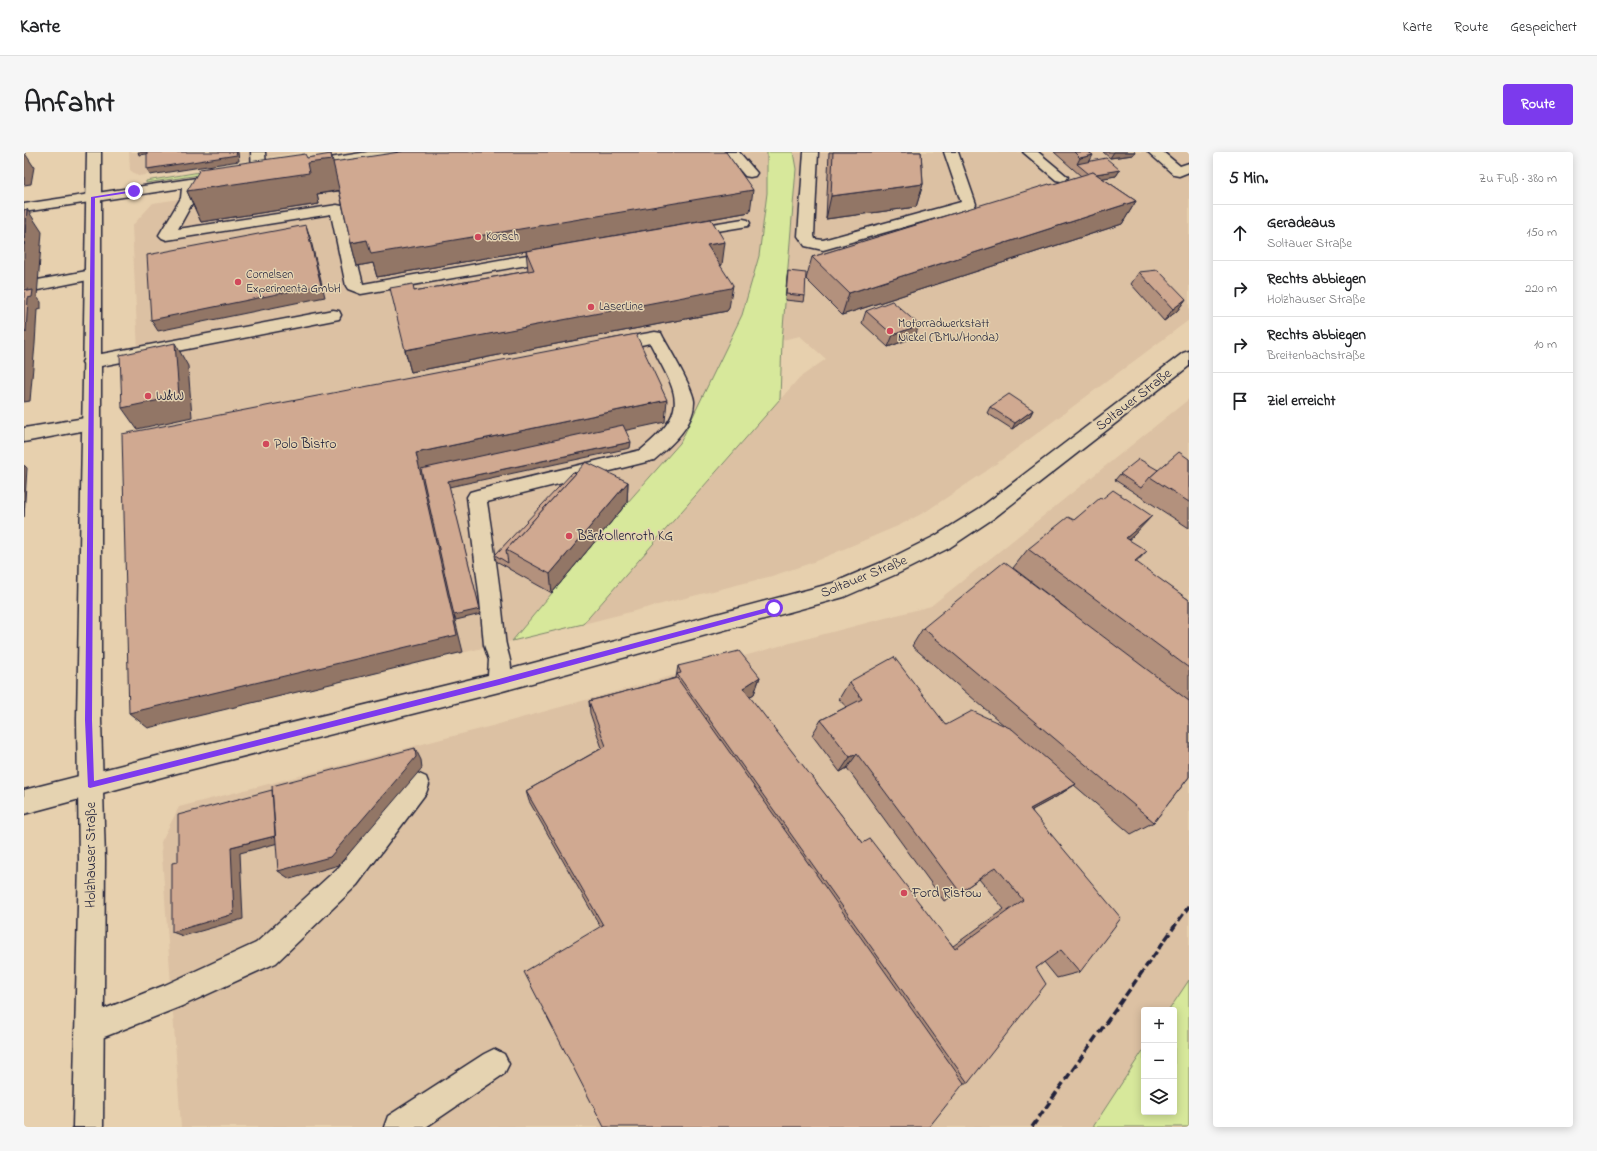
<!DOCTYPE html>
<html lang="de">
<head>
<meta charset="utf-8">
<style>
	body { margin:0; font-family:"Indie Flower",sans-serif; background:#f6f6f6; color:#202124 }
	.controls { position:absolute; right:12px; bottom:12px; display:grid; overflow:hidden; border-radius:4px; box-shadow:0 2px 10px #0003 }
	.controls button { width:36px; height:36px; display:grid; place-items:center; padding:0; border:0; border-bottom:1px solid #e0e0e0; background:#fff; color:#202124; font:20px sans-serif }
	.stop { position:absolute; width:12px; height:12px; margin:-9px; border:3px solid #7c3aed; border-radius:50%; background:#fff }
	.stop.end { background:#7c3aed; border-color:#fff; box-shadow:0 1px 4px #0008 }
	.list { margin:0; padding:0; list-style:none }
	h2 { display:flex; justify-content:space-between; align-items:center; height:52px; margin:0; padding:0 16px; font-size:17px }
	h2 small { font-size:13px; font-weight:400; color:#757577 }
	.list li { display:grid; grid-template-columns:26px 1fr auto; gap:12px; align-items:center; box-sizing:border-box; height:56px; padding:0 16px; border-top:1px solid #e0e0e0 }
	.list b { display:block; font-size:15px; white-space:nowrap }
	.list p { margin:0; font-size:13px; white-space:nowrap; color:#757577 }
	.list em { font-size:13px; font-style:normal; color:#757577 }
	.icon { flex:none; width:22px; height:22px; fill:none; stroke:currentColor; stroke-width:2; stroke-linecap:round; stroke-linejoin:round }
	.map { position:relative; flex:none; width:1165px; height:975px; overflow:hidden; border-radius:4px }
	header { display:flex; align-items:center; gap:24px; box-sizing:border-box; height:56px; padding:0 20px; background:#fff; border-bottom:1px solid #e0e0e0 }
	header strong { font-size:19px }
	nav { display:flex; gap:22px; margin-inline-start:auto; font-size:14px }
	.intro { display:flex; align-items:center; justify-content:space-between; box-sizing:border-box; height:96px; padding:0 24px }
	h1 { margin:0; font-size:28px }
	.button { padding:10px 18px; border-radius:4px; background:#7c3aed; color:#fff; font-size:14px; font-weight:700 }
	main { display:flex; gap:24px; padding:0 24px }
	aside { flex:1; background:#fff; border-radius:4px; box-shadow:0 2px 10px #0003 }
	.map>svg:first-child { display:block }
	.built { fill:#dcc1a3; fill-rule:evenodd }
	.green { fill:#d7e89b; stroke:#7c856b }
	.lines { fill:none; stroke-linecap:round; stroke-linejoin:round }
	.minor-casing { stroke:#22223b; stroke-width:3 }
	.major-casing { stroke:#22223b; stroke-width:3 }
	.minor { fill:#e5d3b1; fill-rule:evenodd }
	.major { fill:#e5d3b1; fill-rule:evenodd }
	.rail { stroke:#22223b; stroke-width:3.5; stroke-dasharray:8 3.5; stroke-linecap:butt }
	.wall { fill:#b3917d; stroke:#22223b }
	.shaded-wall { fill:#927666; stroke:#22223b }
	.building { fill:#d0a991; stroke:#22223b }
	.route { fill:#7c3aed }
	.poi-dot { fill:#d1495b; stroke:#e5d3b1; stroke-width:1.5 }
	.labels { text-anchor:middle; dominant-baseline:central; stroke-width:3; stroke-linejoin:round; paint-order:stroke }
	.far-poi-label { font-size:12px; fill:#22223b; stroke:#e5d3b1; text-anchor:start }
	.poi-label { font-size:14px; fill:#22223b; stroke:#e5d3b1; text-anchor:start }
	.street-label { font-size:14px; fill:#22223b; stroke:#e5d3b1 }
</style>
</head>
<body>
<header>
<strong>Karte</strong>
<nav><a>Karte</a><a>Route</a><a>Gespeichert</a></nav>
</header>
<div class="intro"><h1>Anfahrt</h1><a class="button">Route</a></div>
<main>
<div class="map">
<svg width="1165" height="975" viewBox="0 0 1165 975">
	<rect width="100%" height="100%" fill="#e7d0ae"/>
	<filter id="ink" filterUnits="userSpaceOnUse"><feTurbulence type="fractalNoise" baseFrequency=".025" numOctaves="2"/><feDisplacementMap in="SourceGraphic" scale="8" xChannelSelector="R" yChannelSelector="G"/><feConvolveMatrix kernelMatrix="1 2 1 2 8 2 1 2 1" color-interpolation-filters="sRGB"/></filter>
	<g filter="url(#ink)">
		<!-- built -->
		<g class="built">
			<polygon points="105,0 277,0 114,24 106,18"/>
			<polygon points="463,0 743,0 743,41 735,104 718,163 656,291 603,351 488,489 124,576 110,225 114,200 108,74 129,51"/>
			<polygon points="769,0 1165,0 1165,168 961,320 901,360 876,373 787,411 748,424 559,472 775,226 802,207 776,184 758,188 772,17"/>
			<path d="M1165 247V975H157L137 690 155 655 468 574 770 490 907 454ZM1120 858H1150V960H1120Z"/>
		</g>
		<!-- green -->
		<g class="green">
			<polygon points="743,0 769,0 772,17 758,188 756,247 559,472 488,489 603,351 656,291 718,163 735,104 743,41"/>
			<polygon points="218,13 214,17 122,31 122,29"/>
			<polygon points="1165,828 1165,975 1069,975 1120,897 1120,960 1150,960 1150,858 1145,858"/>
		</g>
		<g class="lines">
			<defs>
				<g id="minor">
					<polygon points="227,0 241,0 242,20 240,23 235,24 230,23 228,20"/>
					<polygon points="344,0 377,0 375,3 370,4 280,18 275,17 273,14 275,11 280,10"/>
					<polygon points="701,0 715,0 733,21 731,24 726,25 721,24"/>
					<polygon points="780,0 794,0 790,84 791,87 799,88 937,50 920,0 934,0 952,52 950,55 799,98 781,94 774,84"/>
					<polygon points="999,0 1014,0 1044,25 1042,28 1037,29 1032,28"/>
					<polygon points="1124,0 1139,0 1156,14 1165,11 1165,20 1155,24 1150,23"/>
					<polygon points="179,25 184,26 186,29 184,32 172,34 171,46 154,77 313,53 318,54 320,57 339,132 532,98 537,100 540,103 537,106 532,108 337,142 324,137 322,134 307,62 143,88 138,86 135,83 157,46 158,36 0,60 0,52"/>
					<polygon points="719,67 724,68 726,71 724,74 663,84 658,83 656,80 658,77 663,76"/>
					<polygon points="68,118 74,120 76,123 74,126 14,138 8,136 6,133 8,130 14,128"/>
					<polygon points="309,158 315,159 317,163 315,167 67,216 61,214 58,210 61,206 67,204"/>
					<path d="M631 180 637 181 639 185C646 198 669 236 670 249 671 273 646 294 630 308L463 350C470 395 477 441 481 487 482 497 487 506 487 517L809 431 861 409 911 384 956 356 1159 201 1165 199V214L970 366 925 396 875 421 820 445 475 540 153 621 0 662V638L153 599 464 523 465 508 460 493 456 448 443 345 446 340 453 338 617 298C668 256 653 243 626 191L586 200 580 198 578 194 580 190 586 188Z"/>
					<polygon points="67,265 73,266 76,271 73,276 0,290 0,276"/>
					<polygon points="393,621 402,625 405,633 402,641 333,733 252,811 158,854 65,891 55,887 51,877 55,867 141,833 232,791 315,715 384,625"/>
					<polygon points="470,897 480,902 485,912 480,922 402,975 360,975 364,964 460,902"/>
				</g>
				<polygon id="major" points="63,0 77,0 77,568 81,708 79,975 49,975 55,708 53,568"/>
			</defs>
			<!-- minor casing -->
			<use href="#minor" class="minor-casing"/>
			<!-- major casing -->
			<use href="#major" class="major-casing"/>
			<!-- minor -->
			<use href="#minor" class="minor"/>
			<!-- major -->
			<use href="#major" class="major"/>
			<!-- rail -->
			<polyline class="rail" points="1008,975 1165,754"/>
		</g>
		<!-- wall -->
		<g class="wall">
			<polygon points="805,0 897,0 899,32 892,55 802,67"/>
			<polygon points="1030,0 1064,0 1066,9 1096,18 1092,24 1078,26 1112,49 1098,72 818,163 782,127 788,105 1057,24"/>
			<polygon points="1079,0 1111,0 1109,3 1086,6"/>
			<polygon points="283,6 309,10 726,60 585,85 698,113 696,113 705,156 703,159 387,220 381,198 390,139 504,119 502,99 353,125 349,111 333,114 327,91 315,39 293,42 295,52 177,70 163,39"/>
			<polygon points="764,119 781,144 780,150 761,148 763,125"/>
			<polygon points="1115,120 1162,147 1153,159 1140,169 1107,132"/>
			<polygon points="842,159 891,185 864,195 838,171"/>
			<polygon points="966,255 1009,258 1006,264 988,277 963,261"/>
			<polygon points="1165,307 1165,376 1091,328 1096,322 1134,318"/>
			<polygon points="552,321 604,330 603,351 528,441 485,417 485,416 472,409 471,403"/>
			<polygon points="1078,347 1128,364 1105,387 1112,411 1165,448 1165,625 1130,670 1107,682 1050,633 1032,645 1008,658 1056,820 1033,826 1020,810 1012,816 944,931 940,931 576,774 505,649 502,639 578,596 566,561 565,549 652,526 654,514 736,525 730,542 725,545 839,691 929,794 980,757 955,727 936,740 920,749 823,616 816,620 788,583 797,568 822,555 815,547 825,530 922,573 981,574 888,494 899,476 1043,457 989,416 1004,397 1050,368"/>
		</g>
		<!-- shaded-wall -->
		<g class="shaded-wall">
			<polygon points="0,0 10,15 7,32 0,33"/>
			<polygon points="114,0 137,0 115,3"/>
			<polygon points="212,0 214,0 215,9 126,23 123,17"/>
			<polygon points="1090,0 1111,0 1109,3 1086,6"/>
			<polygon points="307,2 317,38 293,42 295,52 177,70 163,39 283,11"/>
			<polygon points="1069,3 1062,16 1053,12 1056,6"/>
			<polygon points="1096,18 1092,24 1063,29 1067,23"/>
			<polygon points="899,32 892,55 802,67 807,44"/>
			<polygon points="729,38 726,60 353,125 349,111 333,114 327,91 343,88"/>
			<polygon points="1112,49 1098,72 818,163 825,141"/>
			<polygon points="3,57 18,80 13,145 17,150 17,157 13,158 11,192 6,249 0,250 0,93"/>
			<polygon points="282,73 286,85 301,145 134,179 127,168"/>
			<polygon points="701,90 698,113 680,116 683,93"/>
			<polygon points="709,133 705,156 703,159 387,220 381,198"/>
			<polygon points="1162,147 1153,159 1140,169 1149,157"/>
			<polygon points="895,173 891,185 864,195 869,183"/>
			<polygon points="151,191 164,214 168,265 113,277 98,256"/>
			<polygon points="643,248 641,270 398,322 424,329 607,290 606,296 425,335 457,462 432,468 430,464 439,500 124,576 105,561 392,301"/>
			<polygon points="1009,258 1006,264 988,277 991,271"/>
			<polygon points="0,313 3,316 0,365"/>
			<polygon points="604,330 603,351 528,441 526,422"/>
			<polygon points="1128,364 1109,384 1084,405 1102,386"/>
			<polygon points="1123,399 1104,419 1111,409"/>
			<polygon points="736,525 730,542 713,552 719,536"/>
			<polygon points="391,596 397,608 398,616 315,713 266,727 254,719"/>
			<polygon points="833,602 823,616 816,620 826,605"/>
			<polygon points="1052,632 1032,645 988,669 1006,657"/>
			<polygon points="255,683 262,689 216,701 219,767 159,784 148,780 207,695"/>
		</g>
		<!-- building -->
		<g class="building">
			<polygon points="123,0 212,0 213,3 123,17"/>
			<polygon points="376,0 702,0 729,38 347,102 343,88 327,91 309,10"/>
			<polygon points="809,0 897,0 899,32 807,44"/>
			<polygon points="1050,0 1064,0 1069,3 1056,6"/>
			<polygon points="281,2 283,6 307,2 308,8 283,11 285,21 163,39 176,17"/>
			<polygon points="1082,6 1096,18 1072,22 1069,20 1065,22 1053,12"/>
			<polygon points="1069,20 1112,49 825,141 788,105 1025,32 1026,33"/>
			<polygon points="3,57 0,93 0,58"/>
			<polygon points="687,67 701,90 683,93 709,133 707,136 381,198 366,136 389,132 390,139 510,118 502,99"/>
			<polygon points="282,73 297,133 127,168 123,103"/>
			<polygon points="1134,118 1162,147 1149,157 1115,120"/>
			<polygon points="764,119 782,121 781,144 762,142"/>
			<polygon points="4,137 4,139 9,138 8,145 4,146 2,180 0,177 0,138"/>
			<polygon points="868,149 895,173 869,183 842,159"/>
			<polygon points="612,182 643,248 392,301 433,483 105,561 98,282"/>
			<polygon points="151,191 155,244 98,256 96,203"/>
			<polygon points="985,242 1009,258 991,271 966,255"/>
			<polygon points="599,273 607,290 424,329 456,457 430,463 397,317"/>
			<polygon points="1155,300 1165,307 1165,350 1126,325"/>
			<polygon points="1115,307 1134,318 1126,325 1117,336 1096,322"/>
			<polygon points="562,310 604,330 526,422 482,398"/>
			<polygon points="549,320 552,321 482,398 484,411 471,403"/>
			<polygon points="1089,338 1128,364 1102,386 1123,399 1111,409 1165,448 1165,516 1004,397 1044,365 1050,368 1076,346 1078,347"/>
			<polygon points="980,410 1165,549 1165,625 1130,670 899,476"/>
			<polygon points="715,499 736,525 719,536 839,691 846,687 931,797 999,748 972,715 936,740 833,602 826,605 797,568 838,547 825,530 870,505 922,573 948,559 988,577 1052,632 1006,657 1097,766 1056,820 1037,798 1012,816 1022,832 944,931 653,522 657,521 654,514"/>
			<polygon points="653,526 940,931 905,975 580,975 500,820 579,773 502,639 582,594 565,549"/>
			<polygon points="391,596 392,605 306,705 254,719 248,634"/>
			<polygon points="248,638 251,684 207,695 210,762 148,780 148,711 154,710 154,663"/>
		</g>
	</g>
	<!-- route -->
	<polygon class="route" points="110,38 111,40 71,46 68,568 70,629 475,527 750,454 752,455 752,458 475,533 66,636 64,635 61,568 67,45"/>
	<!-- markers -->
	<g class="poi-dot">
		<circle cx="454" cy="85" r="4"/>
		<circle cx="214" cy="130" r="4"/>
		<circle cx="567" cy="155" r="4"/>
		<circle cx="866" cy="179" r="4"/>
		<circle cx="124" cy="244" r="4"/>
		<circle cx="242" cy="292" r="4"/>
		<circle cx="545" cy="384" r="4"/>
		<circle cx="880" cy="741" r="4"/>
	</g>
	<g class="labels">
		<!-- far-poi labels -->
		<g class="far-poi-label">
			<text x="462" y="85">Korsch</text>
			<text x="222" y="123">Cornelsen<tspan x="222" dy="14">Experimenta GmbH</tspan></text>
			<text x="575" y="155">LaserLine</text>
			<text x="874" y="172">Motorradwerkstatt<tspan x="874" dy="14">Nickel (BMW/Honda)</tspan></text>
		</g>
		<!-- poi labels -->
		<g class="poi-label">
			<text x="132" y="244">W&amp;W</text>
			<text x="250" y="292">Polo Bistro</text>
			<text x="553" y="384">Bär&amp;Ollenroth KG</text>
			<text x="888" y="741">Ford Ristow</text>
		</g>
		<!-- street labels -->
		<g class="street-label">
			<text transform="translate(1110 248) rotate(-38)">Soltauer Straße</text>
			<text transform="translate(840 425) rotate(-22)">Soltauer Straße</text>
			<text transform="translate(67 703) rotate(-90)">Holzhauser Straße</text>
		</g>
	</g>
</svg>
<div class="controls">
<button>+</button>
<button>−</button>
<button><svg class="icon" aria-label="layers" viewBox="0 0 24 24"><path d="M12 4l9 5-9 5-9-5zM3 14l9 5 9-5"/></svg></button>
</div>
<div class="stop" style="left:750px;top:456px"></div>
<div class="stop end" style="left:110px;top:39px"></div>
</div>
<aside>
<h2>5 Min.<small>Zu Fuß · 380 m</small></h2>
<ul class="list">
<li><svg class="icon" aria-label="ahead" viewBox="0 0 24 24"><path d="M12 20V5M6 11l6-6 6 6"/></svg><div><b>Geradeaus</b><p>Soltauer Straße</p></div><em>150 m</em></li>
<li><svg class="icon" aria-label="right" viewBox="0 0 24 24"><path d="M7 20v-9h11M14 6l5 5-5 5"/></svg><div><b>Rechts abbiegen</b><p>Holzhauser Straße</p></div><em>220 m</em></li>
<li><svg class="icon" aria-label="right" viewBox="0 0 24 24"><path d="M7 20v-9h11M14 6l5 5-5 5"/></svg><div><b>Rechts abbiegen</b><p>Breitenbachstraße</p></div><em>10 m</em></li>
<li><svg class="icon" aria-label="arrive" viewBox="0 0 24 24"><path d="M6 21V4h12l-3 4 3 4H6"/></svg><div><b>Ziel erreicht</b></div></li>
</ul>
</aside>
</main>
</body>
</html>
